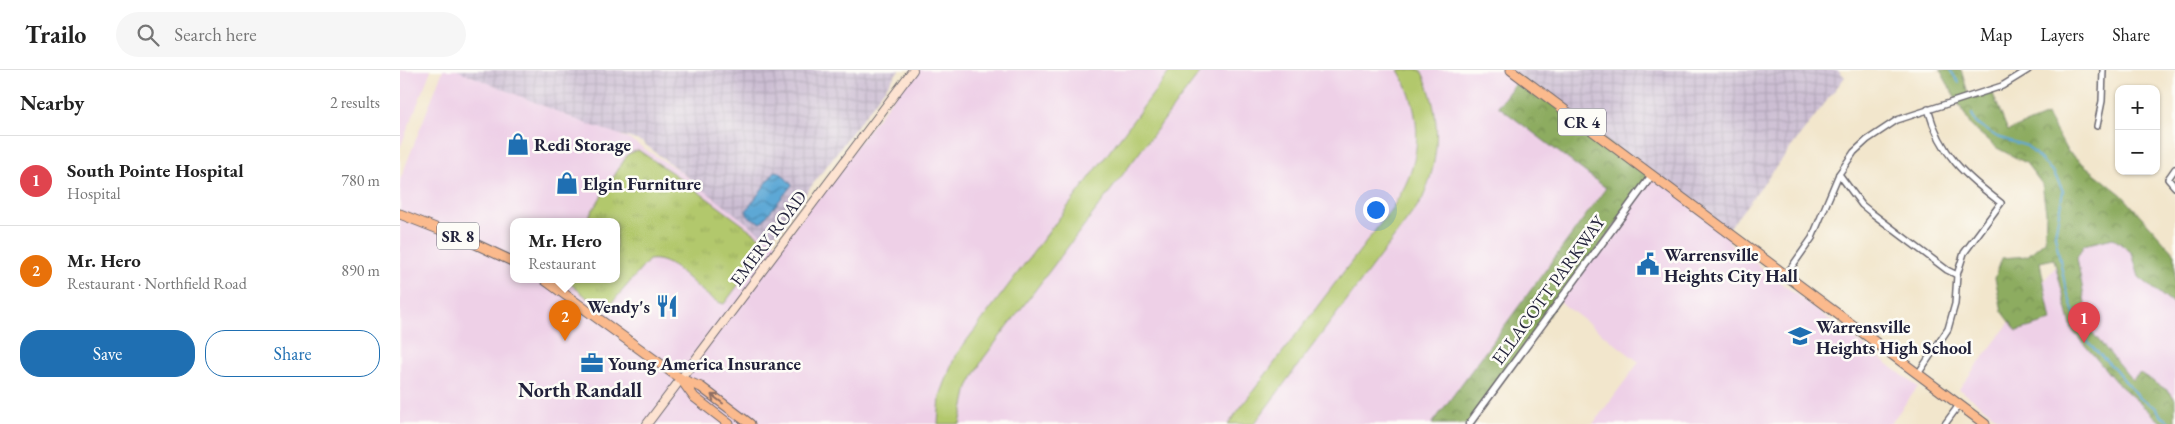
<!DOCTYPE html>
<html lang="en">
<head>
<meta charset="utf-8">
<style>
	body { margin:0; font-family:"EB Garamond",serif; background:#f6f6f6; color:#222 }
	.controls { position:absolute; right:15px; top:15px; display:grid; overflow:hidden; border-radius:10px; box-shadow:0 1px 4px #0004 }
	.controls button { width:45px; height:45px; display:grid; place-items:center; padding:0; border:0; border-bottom:1px solid #e0e0e0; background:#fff; color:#222; font:25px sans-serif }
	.you { position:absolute; left:975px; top:139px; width:18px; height:18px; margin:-12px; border:4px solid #fff; border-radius:50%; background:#1a73e8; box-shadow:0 0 0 8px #1a73e833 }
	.badge { display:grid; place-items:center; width:32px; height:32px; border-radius:50%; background:#1f6fb2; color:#fff; font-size:16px; font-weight:700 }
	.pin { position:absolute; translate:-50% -41px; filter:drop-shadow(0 1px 2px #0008) }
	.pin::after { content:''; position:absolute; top:26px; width:18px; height:15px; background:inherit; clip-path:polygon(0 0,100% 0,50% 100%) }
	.popup { position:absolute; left:110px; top:148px; width:110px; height:65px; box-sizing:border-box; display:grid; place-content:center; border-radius:10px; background:#fff; filter:drop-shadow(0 1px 4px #0005); font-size:16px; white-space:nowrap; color:#767676 }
	.popup b { font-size:19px; color:#222 }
	.popup::after { content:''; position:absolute; left:50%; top:100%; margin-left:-10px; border:10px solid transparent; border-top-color:#fff }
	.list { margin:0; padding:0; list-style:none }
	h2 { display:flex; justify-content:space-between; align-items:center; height:65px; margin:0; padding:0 20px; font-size:21px }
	h2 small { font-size:16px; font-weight:400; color:#767676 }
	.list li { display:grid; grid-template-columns:32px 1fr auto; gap:15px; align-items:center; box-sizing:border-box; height:90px; padding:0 20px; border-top:1px solid #e0e0e0 }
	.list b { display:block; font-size:19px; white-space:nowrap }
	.list p { margin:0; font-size:16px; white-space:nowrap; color:#767676 }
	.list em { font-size:16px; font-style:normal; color:#767676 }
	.actions { display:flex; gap:10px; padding:15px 20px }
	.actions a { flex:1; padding:11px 0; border:1px solid #1f6fb2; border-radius:20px; text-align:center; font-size:18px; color:#1f6fb2 }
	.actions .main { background:#1f6fb2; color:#fff }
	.icon { flex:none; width:28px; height:28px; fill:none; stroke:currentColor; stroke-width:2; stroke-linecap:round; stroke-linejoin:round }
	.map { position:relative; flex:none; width:1775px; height:354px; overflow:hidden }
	header { display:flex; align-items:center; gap:30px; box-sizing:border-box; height:70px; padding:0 25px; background:#fff; border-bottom:1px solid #e0e0e0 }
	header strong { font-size:24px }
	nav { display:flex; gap:28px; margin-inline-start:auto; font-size:18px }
	.search { width:350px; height:45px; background:#f6f6f6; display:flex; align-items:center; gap:12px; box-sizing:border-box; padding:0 18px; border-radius:28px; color:#767676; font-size:19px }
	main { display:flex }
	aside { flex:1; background:#fff }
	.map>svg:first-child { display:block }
	.built { fill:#eed0e7; fill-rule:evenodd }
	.industrial { fill:url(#industrial-grid) }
	.grass { fill:url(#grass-tufts); stroke:#6a7554 }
	.forest { fill:url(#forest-crowns); stroke:#58674e }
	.pitch { fill:#b2c86c; stroke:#6a7554 }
	.water { fill:url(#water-waves); stroke:#406588 }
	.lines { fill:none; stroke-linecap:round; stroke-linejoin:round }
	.stream { stroke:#5da8d5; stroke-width:2 }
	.minor-casing { stroke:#6b676e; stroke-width:8 }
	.tertiary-casing { stroke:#6b676e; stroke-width:9 }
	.secondary-casing { stroke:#6b676e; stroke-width:10 }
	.primary-casing { stroke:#6b676e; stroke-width:11 }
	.minor { stroke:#fff; stroke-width:5 }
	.tertiary { stroke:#fff; stroke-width:6 }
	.secondary { stroke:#fde3d1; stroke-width:8 }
	.primary { stroke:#fbba8d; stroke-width:9 }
	.oneway { stroke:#8e6e64 }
	.labels { text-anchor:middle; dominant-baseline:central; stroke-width:5; stroke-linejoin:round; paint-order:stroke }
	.shield { fill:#fdfcf7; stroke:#646373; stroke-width:1 }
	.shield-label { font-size:16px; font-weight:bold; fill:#22223b }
	.poi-label { font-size:18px; font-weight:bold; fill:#22223b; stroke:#fdfcf7; text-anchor:start }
	.street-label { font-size:18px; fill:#22223b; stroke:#fdfcf7 }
	.quarter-label { font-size:20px; font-weight:bold; fill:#22223b; stroke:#fdfcf7 }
</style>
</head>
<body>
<header>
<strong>Trailo</strong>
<div class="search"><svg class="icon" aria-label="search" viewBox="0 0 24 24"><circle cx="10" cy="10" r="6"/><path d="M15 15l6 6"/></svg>Search here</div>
<nav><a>Map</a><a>Layers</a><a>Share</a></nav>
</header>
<main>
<aside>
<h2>Nearby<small>2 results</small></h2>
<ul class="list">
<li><span class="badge" style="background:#e0444e">1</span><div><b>South Pointe Hospital</b><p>Hospital</p></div><em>780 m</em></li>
<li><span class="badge" style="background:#e8710a">2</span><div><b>Mr. Hero</b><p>Restaurant · Northfield Road</p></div><em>890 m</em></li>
</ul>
<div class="actions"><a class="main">Save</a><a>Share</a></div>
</aside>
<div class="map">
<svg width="1775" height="354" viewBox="0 0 1775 354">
	<defs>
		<pattern id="industrial-grid" width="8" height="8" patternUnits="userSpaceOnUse" patternTransform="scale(1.25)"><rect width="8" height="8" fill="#ccbed3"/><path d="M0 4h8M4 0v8" fill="none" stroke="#afa3b6"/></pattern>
		<pattern id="grass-tufts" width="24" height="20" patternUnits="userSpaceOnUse" patternTransform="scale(1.25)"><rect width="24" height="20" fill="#b2c86c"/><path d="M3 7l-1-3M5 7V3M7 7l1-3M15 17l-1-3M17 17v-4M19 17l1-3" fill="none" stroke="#99ac5e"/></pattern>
		<pattern id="forest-crowns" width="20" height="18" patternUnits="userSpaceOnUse" patternTransform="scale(1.25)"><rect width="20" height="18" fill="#8dac60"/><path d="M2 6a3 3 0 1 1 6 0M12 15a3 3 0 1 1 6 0" fill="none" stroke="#738c50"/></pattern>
		<pattern id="water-waves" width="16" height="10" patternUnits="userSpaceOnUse" patternTransform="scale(1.25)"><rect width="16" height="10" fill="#5da8d5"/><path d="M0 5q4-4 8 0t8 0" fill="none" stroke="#4c88ae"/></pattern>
	</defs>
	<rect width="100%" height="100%" fill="#fdfcf7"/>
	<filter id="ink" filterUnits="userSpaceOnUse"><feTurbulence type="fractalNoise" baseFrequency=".02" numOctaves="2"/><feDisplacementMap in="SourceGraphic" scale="10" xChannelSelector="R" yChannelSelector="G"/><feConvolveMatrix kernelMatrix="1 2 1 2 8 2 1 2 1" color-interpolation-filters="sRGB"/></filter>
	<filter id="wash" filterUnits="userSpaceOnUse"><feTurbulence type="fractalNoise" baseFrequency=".0096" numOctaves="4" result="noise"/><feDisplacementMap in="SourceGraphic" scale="20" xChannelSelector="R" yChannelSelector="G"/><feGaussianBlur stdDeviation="1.12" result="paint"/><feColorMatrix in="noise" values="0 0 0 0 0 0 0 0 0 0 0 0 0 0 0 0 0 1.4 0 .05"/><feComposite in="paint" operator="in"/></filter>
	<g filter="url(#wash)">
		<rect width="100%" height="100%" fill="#f2e6cc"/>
		<!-- built -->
		<g class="built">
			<polygon points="0,0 31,0 0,78"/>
			<path d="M43 0H72L185 46 234 72 276 99 380 176 514 0H1111L1228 87 1032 354H0V110ZM114 152H216V210H114Z"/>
			<polygon points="1252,105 1334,166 1329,173 1518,317 1490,354 1193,354 1239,292 1159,231"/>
			<polygon points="1709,137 1775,204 1775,354 1606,354 1559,319 1628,228"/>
		</g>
		<!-- industrial -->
		<g class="industrial">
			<polygon points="57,0 499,0 370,171 242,72 187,54"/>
			<polygon points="1111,0 1438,0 1445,7 1327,161"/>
		</g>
		<!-- grass -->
		<path class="grass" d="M238 80 277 106 369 174 324 234C301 229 276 185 249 190L204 242 166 210H216V152H185L228 84Z"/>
		<!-- forest -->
		<g class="forest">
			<polygon points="1540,0 1561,0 1569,26 1591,19 1608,61 1647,45 1667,81 1722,125 1775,184 1775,236 1739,207 1732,183 1713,168 1684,175 1677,188 1690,260 1732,310 1740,303 1770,322 1775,329 1775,354 1763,354 1716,312 1672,260 1654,189 1640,192 1651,251 1617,261 1602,241 1595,208 1602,188 1627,186 1645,171 1646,142 1642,114 1626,93 1597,78 1571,56"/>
			<polygon points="1120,7 1252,105 1069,354 1032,354 1206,118 1098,36"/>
		</g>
		<!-- pitch -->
		<g class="pitch">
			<polygon points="771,0 802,0 583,289 568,317 560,354 538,354 540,326 555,286"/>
			<path d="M998 0H1021C1042 43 1041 87 1022 130L854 354H828L993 137C998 128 1004 119 1008 109 1023 73 1018 33 998 0Z"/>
		</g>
		<!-- water -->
		<polygon class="water" points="375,101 380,102 392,115 361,153 348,146 346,141"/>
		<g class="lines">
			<!-- stream -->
			<g class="stream">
				<polyline points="1550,0 1559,13"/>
				<polyline points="1572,44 1576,53 1597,67 1627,76 1654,103 1663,121 1655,165 1665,215 1679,259 1694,279 1715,299 1739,328 1756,338 1762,347 1773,354"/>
			</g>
		</g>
	</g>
	<g filter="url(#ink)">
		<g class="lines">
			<defs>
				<g id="minor">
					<polyline points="1697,56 1702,31 1703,0"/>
					<polyline points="1775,99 1768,109 1775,117"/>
					<polyline points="1439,104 1462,135 1473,144 1547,200 1557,205"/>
					<polyline points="1386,205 1412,168 1439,104 1454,82 1467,70 1497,50 1602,16 1628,0"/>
					<path d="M1518 304 1548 259 1555 234 1557 205 1564 183 1601 133C1564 104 1541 86 1528 39"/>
					<polyline points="1545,354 1559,335"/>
				</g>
				<polyline id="tertiary" points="1069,354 1252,105"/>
				<polyline id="secondary" points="247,354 513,0"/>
				<g id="primary">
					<polyline points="1111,0 1585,354"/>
					<polyline points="0,144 69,171 114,192"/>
					<polyline points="145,210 281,309 301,317 350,354"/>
					<polyline points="281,309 294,327 329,354"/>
				</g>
			</defs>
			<!-- minor casing -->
			<use href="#minor" class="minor-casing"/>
			<!-- tertiary casing -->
			<use href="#tertiary" class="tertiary-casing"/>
			<!-- secondary casing -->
			<use href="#secondary" class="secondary-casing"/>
			<!-- primary casing -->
			<use href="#primary" class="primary-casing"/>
			<!-- minor -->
			<use href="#minor" class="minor"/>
			<!-- tertiary -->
			<use href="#tertiary" class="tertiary"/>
			<!-- secondary -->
			<use href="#secondary" class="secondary"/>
			<!-- primary -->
			<use href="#primary" class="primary"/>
		</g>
		<!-- one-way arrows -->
		<defs><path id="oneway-shaft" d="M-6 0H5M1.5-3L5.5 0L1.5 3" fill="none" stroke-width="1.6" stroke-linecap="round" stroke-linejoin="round" transform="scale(1.25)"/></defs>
		<use class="oneway" href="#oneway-shaft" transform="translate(317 329) rotate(-143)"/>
	</g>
	<!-- icons -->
	<defs>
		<symbol id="shop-bare" viewBox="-9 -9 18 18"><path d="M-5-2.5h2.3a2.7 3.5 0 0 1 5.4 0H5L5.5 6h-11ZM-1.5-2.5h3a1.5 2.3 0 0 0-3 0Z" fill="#1f6fb2" stroke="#fdfcf7" stroke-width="2.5" paint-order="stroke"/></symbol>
		<symbol id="civic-bare" viewBox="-9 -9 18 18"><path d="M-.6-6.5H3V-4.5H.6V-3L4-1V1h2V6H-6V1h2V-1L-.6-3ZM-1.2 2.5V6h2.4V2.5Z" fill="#1f6fb2" stroke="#fdfcf7" stroke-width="2.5" paint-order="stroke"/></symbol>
		<symbol id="restaurant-bare" viewBox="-9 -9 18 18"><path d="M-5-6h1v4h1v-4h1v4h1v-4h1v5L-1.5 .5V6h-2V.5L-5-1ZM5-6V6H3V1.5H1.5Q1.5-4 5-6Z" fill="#1f6fb2" stroke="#fdfcf7" stroke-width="2.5" paint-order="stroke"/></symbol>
		<symbol id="school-bare" viewBox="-9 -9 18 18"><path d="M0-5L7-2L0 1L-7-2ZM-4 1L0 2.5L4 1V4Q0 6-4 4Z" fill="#1f6fb2" stroke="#fdfcf7" stroke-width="2.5" paint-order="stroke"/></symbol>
		<symbol id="office-bare" viewBox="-9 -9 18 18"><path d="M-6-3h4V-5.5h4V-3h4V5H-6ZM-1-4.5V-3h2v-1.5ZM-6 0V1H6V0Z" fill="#1f6fb2" stroke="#fdfcf7" stroke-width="2.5" paint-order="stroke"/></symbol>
	</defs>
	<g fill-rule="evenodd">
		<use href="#shop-bare" x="102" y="58" width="32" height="32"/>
		<use href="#shop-bare" x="151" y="97" width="32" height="32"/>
		<use href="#civic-bare" x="1232" y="178" width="32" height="32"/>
		<use href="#restaurant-bare" x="251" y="220" width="32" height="32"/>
		<use href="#school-bare" x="1384" y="250" width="32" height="32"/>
		<use href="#office-bare" x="176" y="277" width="32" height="32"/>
	</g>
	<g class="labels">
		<!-- shield labels -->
		<g class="shield">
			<rect x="1158" y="38.5" width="48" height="27" rx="4"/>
			<rect x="37" y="152.5" width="42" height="27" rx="4"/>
		</g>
		<g class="shield-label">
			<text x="1182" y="52">CR 4</text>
			<text x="58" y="166">SR 8</text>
		</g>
		<!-- poi labels -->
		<g class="poi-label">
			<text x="134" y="74">Redi Storage</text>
			<text x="183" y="113">Elgin Furniture</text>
			<text x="1264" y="184">Warrensville<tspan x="1264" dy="21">Heights City Hall</tspan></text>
			<text x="250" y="236" text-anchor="end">Wendy's</text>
			<text x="1416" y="256">Warrensville<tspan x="1416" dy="21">Heights High School</tspan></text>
			<text x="208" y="293">Young America Insurance</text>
		</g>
		<!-- street labels -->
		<g class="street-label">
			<text transform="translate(368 168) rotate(-53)">EMERY ROAD</text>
			<text transform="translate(1148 220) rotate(-54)">ELLACOTT PARKWAY</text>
		</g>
		<!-- quarter labels -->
		<g class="quarter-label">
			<text x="180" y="320">North Randall</text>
		</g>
	</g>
</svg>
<div class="controls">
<button>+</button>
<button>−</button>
</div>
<div class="you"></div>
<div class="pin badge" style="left:1684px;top:273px;background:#e0444e">1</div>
<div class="pin badge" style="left:165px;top:271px;background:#e8710a">2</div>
<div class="popup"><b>Mr. Hero</b>Restaurant</div>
</div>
</main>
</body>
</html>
